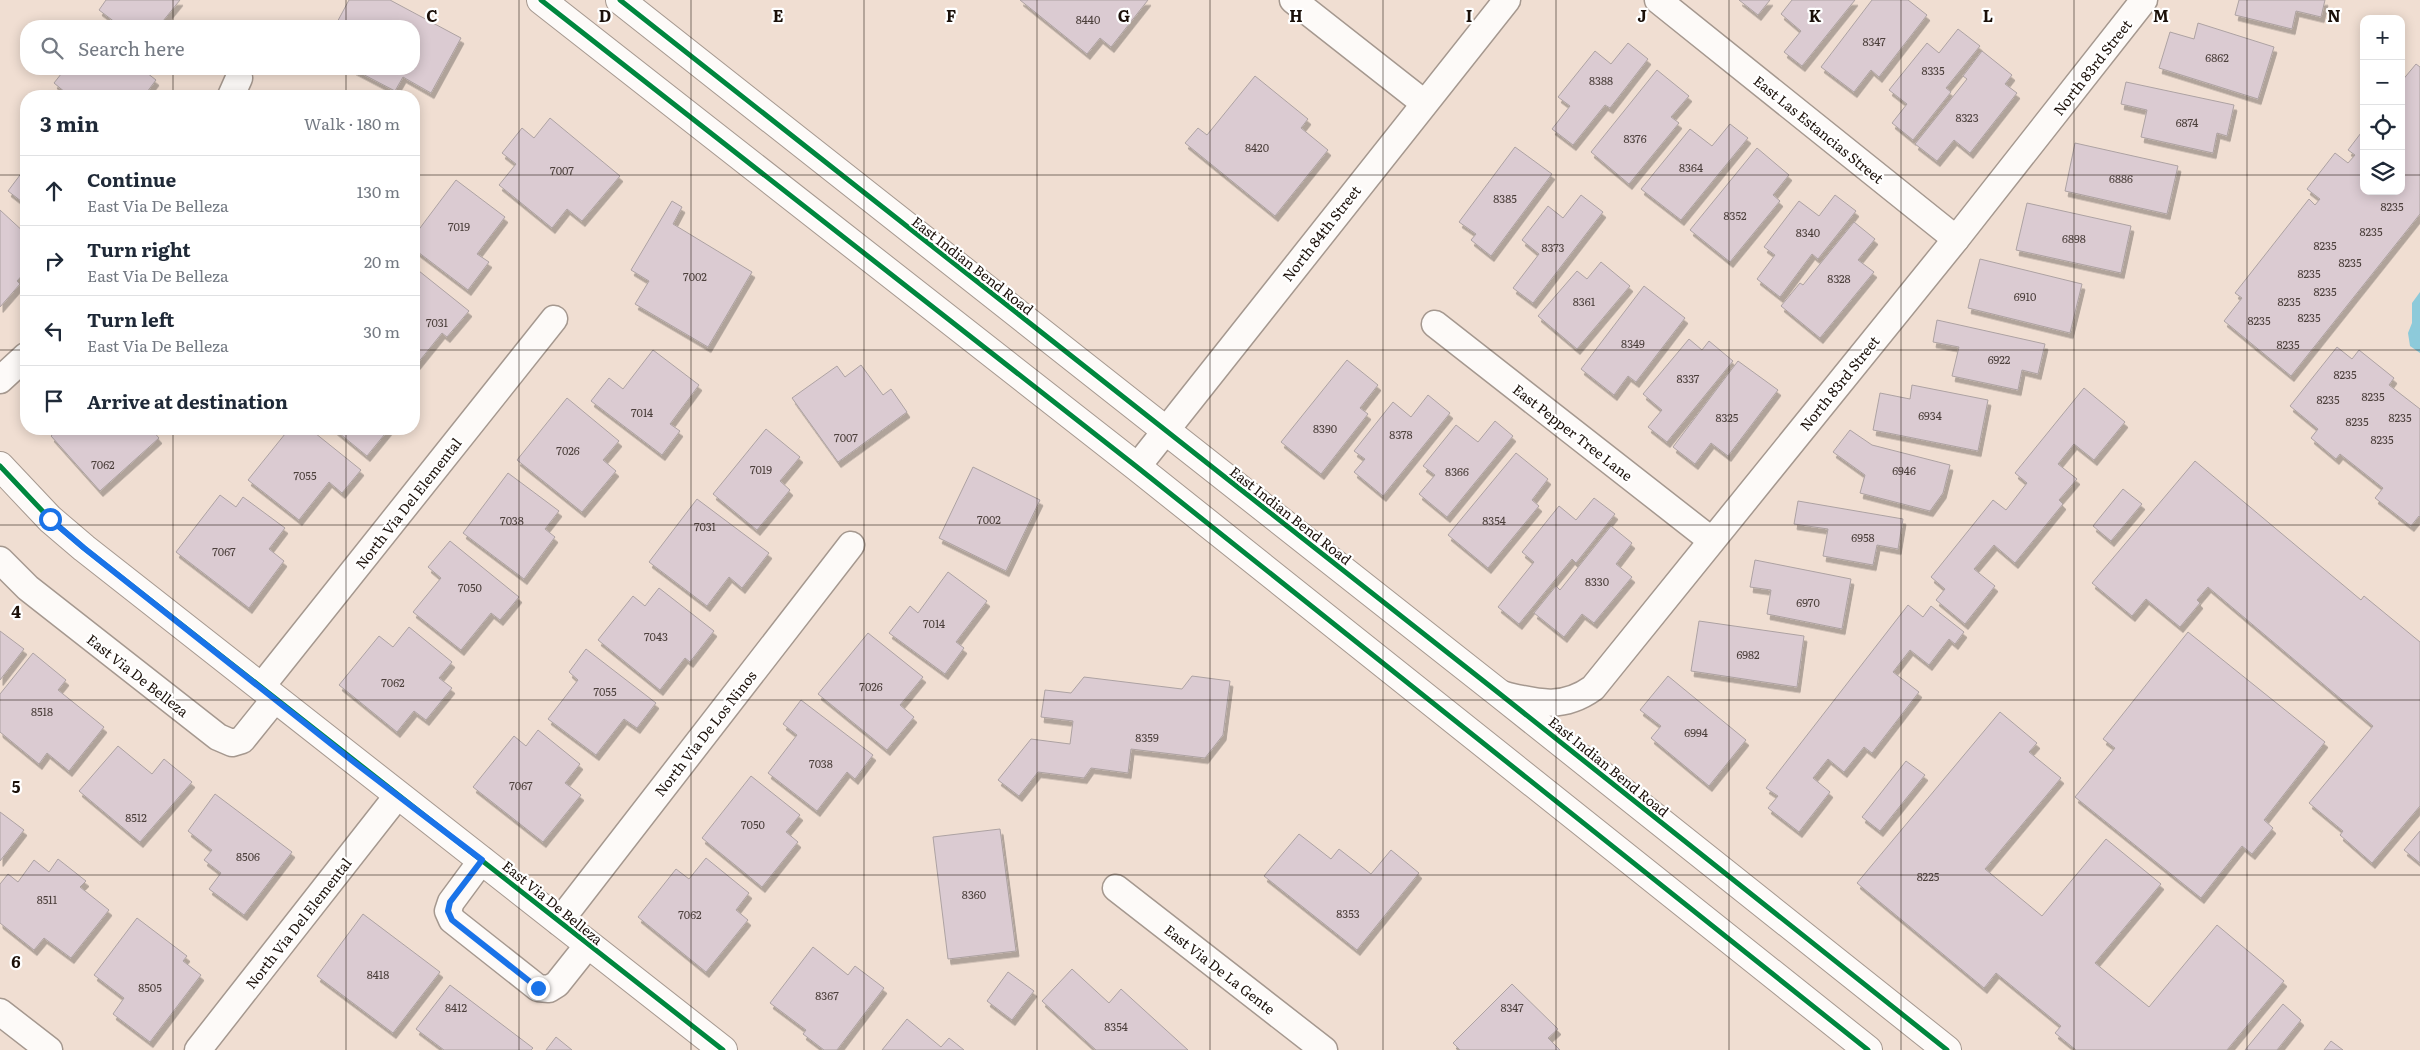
<!DOCTYPE html>
<html lang="en">
<head>
<meta charset="utf-8">
<style>
	body { margin:0; font-family:Literata,serif; background:#f6f6f7; color:#1f2937 }
	.controls { position:absolute; right:15px; top:15px; display:grid; overflow:hidden; border-radius:10px; box-shadow:0 2px 12px #0003 }
	.controls button { width:45px; height:45px; display:grid; place-items:center; padding:0; border:0; border-bottom:1px solid #e0e1e3; background:#fff; color:#1f2937; font:25px sans-serif }
	.stop { position:absolute; width:15px; height:15px; margin:-11px; border:4px solid #1a73e8; border-radius:50%; background:#fff }
	.stop.end { background:#1a73e8; border-color:#fff; box-shadow:0 1px 5px #0008 }
	.list { margin:0; padding:0; list-style:none }
	h2 { display:flex; justify-content:space-between; align-items:center; height:65px; margin:0; padding:0 20px; font-size:21px }
	h2 small { font-size:16px; font-weight:400; color:#747a83 }
	.list li { display:grid; grid-template-columns:32px 1fr auto; gap:15px; align-items:center; box-sizing:border-box; height:70px; padding:0 20px; border-top:1px solid #e0e1e3 }
	.list b { display:block; font-size:19px; white-space:nowrap }
	.list p { margin:0; font-size:16px; white-space:nowrap; color:#747a83 }
	.list em { font-size:16px; font-style:normal; color:#747a83 }
	.icon { flex:none; width:28px; height:28px; fill:none; stroke:currentColor; stroke-width:2; stroke-linecap:round; stroke-linejoin:round }
	.map { position:relative; flex:none; width:2420px; height:1050px; overflow:hidden }
	.search { position:absolute; background:#fff; box-shadow:0 2px 12px #0003; left:20px; top:20px; width:400px; height:55px; display:flex; align-items:center; gap:12px; box-sizing:border-box; padding:0 18px; border-radius:20px; color:#747a83; font-size:19px }
	.panel { position:absolute; background:#fff; box-shadow:0 2px 12px #0003; left:20px; top:90px; width:400px; height:345px; border-radius:20px }
	.map>svg:first-child { display:block }
	.water { fill:#8dcada }
	.building { fill:#dbcbd2; stroke:#ada2a2; filter:url(#shadow) }
	.lines { fill:none; stroke-linecap:round; stroke-linejoin:round }
	.street-casing { stroke:#a5988f; stroke-width:29 }
	.secondary-casing { stroke:#a5988f; stroke-width:30 }
	.street { stroke:#fdfaf8; stroke-width:26 }
	.secondary { stroke:#fdfaf8; stroke-width:28 }
	.cycleway-casing { stroke:#fff; stroke-width:8 }
	.cycleway { stroke:#00873e; stroke-width:5 }
	.route { stroke:#1a73e8; stroke-width:6 }
	.grid { fill:none; stroke:#1b1009; stroke-width:1; stroke-opacity:0.55 }
	.labels { text-anchor:middle; dominant-baseline:central; stroke-width:4.5; stroke-linejoin:round; paint-order:stroke }
	.number-label { font-size:11px; fill:#4b3f3b }
	.street-label { font-size:14px; fill:#1b1009; stroke:#fff }
	.grid-label { font-size:16px; text-anchor:middle; font-weight:bold; fill:#1b1009; stroke:#fff; stroke-width:4.5; stroke-linejoin:round; paint-order:stroke }
</style>
</head>
<body>
<div class="map">
<svg width="2420" height="1050" viewBox="0 0 2420 1050">
	<defs>
		<filter id="shadow"><feDropShadow dx="3" dy="5.5" stdDeviation="0" flood-color="#0004"/></filter>
	</defs>
	<rect width="100%" height="100%" fill="#f0ded2"/>
	<!-- water -->
	<polygon class="water" points="2420,292 2420,353 2410,346 2408,333 2412,323 2412,303"/>
	<!-- building -->
	<g class="building">
		<polygon points="106,0 180,0 159,26 120,26 99,10"/>
		<polygon points="349,0 390,0 461,38 431,93 403,77 395,91 353,69 414,69 414,26 335,26"/>
		<polygon points="1020,0 1148,0 1111,47 1100,38 1087,54"/>
		<polygon points="1739,0 1770,0 1758,15"/>
		<polygon points="1792,0 1855,0 1802,66 1784,52 1801,31 1781,14"/>
		<polygon points="1872,0 1908,0 1927,15 1879,77 1871,70 1854,92 1821,67"/>
		<polygon points="2239,0 2325,0 2321,17 2296,11 2292,29 2235,15"/>
		<polygon points="2198,23 2274,47 2258,99 2159,68 2170,32 2194,39"/>
		<polygon points="1958,29 1980,46 1946,88 1951,92 1913,140 1892,123 1907,104 1889,90 1927,43 1939,53"/>
		<polygon points="1628,43 1648,59 1610,108 1605,105 1573,145 1552,129 1570,106 1558,97 1595,51 1611,64"/>
		<polygon points="1982,51 2012,75 2005,84 2017,93 1970,153 1954,140 1937,161 1915,144 1967,79 1963,76"/>
		<polygon points="2416,64 2420,67 2420,214 2291,376 2224,321 2242,298 2235,293 2309,199 2315,205 2320,199 2307,189 2335,153 2348,163 2355,155 2348,150 2364,129 2364,191 2401,191 2401,82"/>
		<polygon points="65,69 142,69 156,80 144,96 63,96 66,93 54,83"/>
		<polygon points="1657,70 1689,96 1671,117 1679,123 1629,184 1591,152"/>
		<polygon points="1255,76 1308,119 1301,128 1328,150 1275,216 1185,143 1198,128 1207,135"/>
		<polygon points="2126,82 2234,105 2227,136 2217,133 2213,153 2141,137 2147,110 2121,104"/>
		<polygon points="550,118 620,176 582,221 567,209 552,228 499,185 516,164 502,153 522,128 534,138"/>
		<polygon points="1730,124 1748,138 1681,220 1641,189 1690,129 1712,146"/>
		<polygon points="2075,143 2178,166 2167,214 2065,191"/>
		<polygon points="1515,147 1552,174 1491,256 1471,240 1476,234 1459,222"/>
		<polygon points="1757,148 1789,175 1773,195 1780,201 1730,262 1690,230"/>
		<polygon points="26,167 26,205 8,191"/>
		<polygon points="456,180 505,217 477,254 489,262 468,290 414,249 414,236"/>
		<polygon points="1581,195 1603,212 1533,303 1513,288 1539,254 1522,240 1548,206 1563,218"/>
		<polygon points="1835,195 1856,211 1818,259 1812,254 1780,297 1757,279 1775,255 1764,247 1799,201 1819,216"/>
		<polygon points="672,201 682,207 673,224 752,272 708,347 635,304 649,281 631,270"/>
		<polygon points="2027,203 2131,226 2121,273 2016,250"/>
		<polygon points="0,210 26,234 26,271 17,281 20,284 0,307"/>
		<polygon points="1854,222 1875,239 1858,260 1874,272 1820,338 1781,306 1800,283 1803,285"/>
		<polygon points="1980,259 2082,284 2070,333 1968,308"/>
		<polygon points="1601,262 1630,286 1577,349 1538,316 1577,271 1587,279"/>
		<polygon points="414,267 469,311 447,337 442,333 417,364 414,362"/>
		<polygon points="1644,286 1685,318 1636,382 1628,376 1614,395 1581,369"/>
		<polygon points="1937,320 2045,344 2038,374 2022,370 2018,390 1952,376 1959,347 1933,342"/>
		<polygon points="1689,339 1702,350 1709,341 1733,361 1667,442 1648,427 1662,410 1643,394"/>
		<polygon points="2337,347 2352,359 2359,350 2394,378 2389,385 2420,409 2420,517 2419,516 2411,526 2375,498 2383,488 2340,454 2336,459 2311,438 2318,429 2290,406"/>
		<polygon points="653,350 699,385 670,424 680,431 662,455 591,401 609,378 623,389"/>
		<polygon points="1347,360 1378,385 1360,408 1368,414 1321,474 1281,442"/>
		<polygon points="1738,361 1778,390 1728,456 1711,443 1695,464 1673,447"/>
		<polygon points="861,365 883,395 891,389 907,412 838,462 792,398 837,366 845,377"/>
		<polygon points="1912,385 1988,400 1978,451 1873,430 1880,393 1910,399"/>
		<polygon points="2084,388 2125,422 2094,460 2074,444 2058,464 2077,479 2059,500 2063,504 2015,563 1994,545 1974,569 1995,586 1965,624 1936,600 1945,589 1931,577 1993,500 2006,510 2027,483 2015,473"/>
		<polygon points="1428,395 1450,413 1383,496 1354,472 1365,459 1354,451 1393,402 1411,417"/>
		<polygon points="567,398 619,441 603,460 616,471 582,512 517,460"/>
		<polygon points="1495,421 1513,436 1447,517 1419,494 1435,475 1423,466 1456,425 1478,442"/>
		<polygon points="59,429 151,429 159,438 100,491 51,436"/>
		<polygon points="289,429 310,429 361,470 342,493 329,482 299,520 248,480"/>
		<polygon points="334,429 389,429 367,456"/>
		<polygon points="766,429 800,457 780,481 790,490 757,530 713,494"/>
		<polygon points="1850,430 1872,445 1950,465 1943,493 1930,511 1860,493 1865,475 1833,452"/>
		<polygon points="1516,453 1548,479 1532,500 1539,506 1488,568 1448,535"/>
		<polygon points="2195,461 2361,600 2364,596 2420,642 2420,806 2372,863 2340,835 2343,831 2309,803 2373,726 2208,587 2197,600 2200,603 2180,627 2146,599 2132,616 2092,583"/>
		<polygon points="973,467 1040,500 1006,571 939,538"/>
		<polygon points="508,473 559,511 545,529 555,537 524,579 463,533"/>
		<polygon points="2123,489 2142,504 2111,541 2093,526"/>
		<polygon points="220,495 236,507 243,497 285,528 269,549 284,561 249,608 176,552"/>
		<polygon points="1594,498 1615,514 1576,563 1572,559 1519,624 1498,607 1534,562 1522,552 1559,506 1576,520"/>
		<polygon points="697,499 769,553 742,588 729,577 707,606 649,562"/>
		<polygon points="1798,501 1903,519 1898,549 1877,545 1873,565 1823,556 1828,529 1794,524"/>
		<polygon points="1611,526 1632,543 1616,564 1632,577 1594,623 1582,614 1564,637 1534,613 1556,586 1560,590"/>
		<polygon points="450,541 519,597 500,620 491,613 461,650 413,612 441,578 428,567"/>
		<polygon points="1755,560 1851,579 1842,629 1767,614 1771,590 1750,587"/>
		<polygon points="948,572 987,601 956,642 964,648 945,674 889,633 910,606 918,613"/>
		<polygon points="659,588 714,631 690,662 685,658 660,690 598,640 633,596 645,606"/>
		<polygon points="1908,605 1923,617 1931,606 1964,632 1955,644 1949,639 1929,665 1910,650 1893,672 1919,692 1872,753 1864,747 1844,772 1828,759 1813,778 1830,792 1799,832 1768,808 1778,796 1766,788"/>
		<polygon points="1699,621 1804,636 1797,687 1691,671"/>
		<polygon points="409,627 452,662 439,678 452,688 426,720 414,711 397,732 339,685 379,636 393,647"/>
		<polygon points="0,631 24,649 0,680"/>
		<polygon points="2188,632 2325,742 2264,820 2273,828 2252,854 2242,846 2201,898 2075,797 2115,748 2103,739"/>
		<polygon points="868,633 923,677 900,705 914,717 887,750 818,694"/>
		<polygon points="586,649 656,703 637,728 624,719 596,755 548,719 578,680 569,672"/>
		<polygon points="33,653 66,680 58,690 104,727 69,771 47,753 39,764 0,732 0,694"/>
		<polygon points="1192,676 1230,681 1223,735 1205,758 1131,749 1128,773 1091,768 1084,778 1038,772 1019,796 998,780 1031,739 1070,744 1073,721 1041,717 1045,690 1071,693 1084,677 1182,689"/>
		<polygon points="1668,676 1746,740 1709,786 1651,738 1661,726 1640,710"/>
		<polygon points="801,700 873,755 855,779 847,772 817,811 768,773 797,735 783,724"/>
		<polygon points="2000,712 2037,743 2029,752 2061,778 1985,869 2042,916 2106,839 2161,884 2095,963 2149,1007 2217,925 2284,981 2227,1050 2076,1050 2055,1033 2061,1026 1996,973 1984,988 1857,883"/>
		<polygon points="538,730 580,764 565,783 581,795 543,842 473,787 514,736 526,746"/>
		<polygon points="118,746 152,774 164,759 192,782 140,842 79,791"/>
		<polygon points="1906,761 1925,775 1880,831 1862,817"/>
		<polygon points="751,776 800,815 786,832 798,842 762,887 702,838"/>
		<polygon points="215,794 292,852 244,915 209,889 221,873 204,860 212,850 188,831"/>
		<polygon points="0,812 24,830 0,861"/>
		<polygon points="1000,829 1016,951 948,959 933,837"/>
		<polygon points="2420,831 2420,863 2404,850"/>
		<polygon points="1299,834 1331,859 1339,849 1371,874 1391,850 1419,873 1357,950 1264,876"/>
		<polygon points="706,858 749,893 736,910 748,920 706,972 638,917 676,869 689,879"/>
		<polygon points="58,859 86,881 80,887 109,910 71,958 44,938 34,950 0,923 0,884 8,874 18,882 34,860 49,872"/>
		<polygon points="363,914 440,972 393,1033 317,976"/>
		<polygon points="137,918 187,956 183,961 201,975 150,1042 113,1014 124,998 94,975"/>
		<polygon points="813,947 848,975 855,966 884,988 837,1050 824,1050 803,1034 806,1030 770,1003"/>
		<polygon points="1072,969 1109,1003 1121,989 1188,1050 1096,1050 1042,1001"/>
		<polygon points="1008,972 1034,991 1012,1020 987,1001"/>
		<polygon points="1512,984 1558,1029 1548,1038 1560,1050 1460,1050 1453,1043"/>
		<polygon points="450,985 533,1048 531,1050 444,1050 416,1029"/>
		<polygon points="2283,1004 2301,1020 2277,1050 2245,1050"/>
		<polygon points="907,1019 941,1047 949,1038 964,1050 882,1050"/>
		<polygon points="556,1037 572,1050 546,1050"/>
		<polygon points="2331,1041 2343,1050 2324,1050"/>
	</g>
	<g class="lines">
		<defs>
			<g id="street">
				<polyline points="1293,0 1424,103"/>
				<polyline points="1658,0 1956,239"/>
				<polyline points="231,96 239,78"/>
				<polyline points="1435,324 1711,540"/>
				<polyline points="0,380 26,356"/>
				<polyline points="1137,467 1507,0"/>
				<polyline points="0,560 28,588 218,737 232,743 242,740 275,699"/>
				<polyline points="261,687 554,319"/>
				<path d="M1500 694C1535 702 1561 711 1593 688L1956 239 2144 0"/>
				<polyline points="482,860 451,902 448,911 452,920 538,988 549,989 557,984 588,945"/>
				<polyline points="1116,888 1324,1050"/>
				<polyline points="559,922 851,545"/>
				<polyline points="0,1012 49,1050"/>
				<polyline points="198,1050 398,795"/>
			</g>
			<g id="secondary">
				<polyline points="541,0 1137,467 1868,1050"/>
				<polyline points="620,0 1500,694 1947,1050"/>
				<polyline points="0,466 50,519 84,548 723,1050"/>
			</g>
		</defs>
		<!-- street casing -->
		<use href="#street" class="street-casing"/>
		<!-- secondary casing -->
		<use href="#secondary" class="secondary-casing"/>
		<!-- street -->
		<use href="#street" class="street"/>
		<!-- secondary -->
		<use href="#secondary" class="secondary"/>
		<defs>
			<g id="cycleway">
				<polyline points="541,0 1137,467 1868,1050"/>
				<polyline points="620,0 1500,694 1947,1050"/>
				<polyline points="0,466 50,519 84,548 723,1050"/>
			</g>
		</defs>
		<!-- cycleway casing -->
		<use href="#cycleway" class="cycleway-casing"/>
		<!-- cycleway -->
		<use href="#cycleway" class="cycleway"/>
	</g>
	<g class="lines">
		<!-- route -->
		<polyline class="route" points="50,519 84,548 359,766 482,860 450,902 448,911 452,920 538,988"/>
	</g>
	<!-- grid -->
	<path class="grid" d="M173 0V26M346 0V26M519 0V1050M691 0V1050M864 0V1050M1037 0V1050M1210 0V1050M1383 0V1050M1556 0V1050M1729 0V1050M1901 0V1050M2074 0V1050M2247 0V1050M173 69V96M346 69V96M0 175H26M414 175H2364M2401 175H2420M0 350H26M414 350H2420M173 429V1050M346 429V1050M0 525H2420M0 700H2420M0 875H2420"/>
	<g class="labels">
		<!-- number labels -->
		<g class="number-label">
			<text x="1088" y="19">8440</text>
			<text x="1874" y="41">8347</text>
			<text x="2217" y="57">6862</text>
			<text x="1933" y="70">8335</text>
			<text x="1601" y="80">8388</text>
			<text x="1967" y="117">8323</text>
			<text x="2187" y="122">6874</text>
			<text x="1635" y="138">8376</text>
			<text x="1257" y="147">8420</text>
			<text x="1691" y="167">8364</text>
			<text x="562" y="170">7007</text>
			<text x="2121" y="178">6886</text>
			<text x="1505" y="198">8385</text>
			<text x="2392" y="206">8235</text>
			<text x="1735" y="215">8352</text>
			<text x="459" y="226">7019</text>
			<text x="2371" y="231">8235</text>
			<text x="1808" y="232">8340</text>
			<text x="2074" y="238">6898</text>
			<text x="2325" y="245">8235</text>
			<text x="1553" y="247">8373</text>
			<text x="2350" y="262">8235</text>
			<text x="2309" y="273">8235</text>
			<text x="695" y="276">7002</text>
			<text x="1839" y="278">8328</text>
			<text x="2325" y="291">8235</text>
			<text x="2025" y="296">6910</text>
			<text x="1584" y="301">8361</text>
			<text x="2289" y="301">8235</text>
			<text x="2309" y="317">8235</text>
			<text x="2259" y="320">8235</text>
			<text x="437" y="322">7031</text>
			<text x="1633" y="343">8349</text>
			<text x="2288" y="344">8235</text>
			<text x="1999" y="359">6922</text>
			<text x="2345" y="374">8235</text>
			<text x="1688" y="378">8337</text>
			<text x="2373" y="396">8235</text>
			<text x="2328" y="399">8235</text>
			<text x="642" y="412">7014</text>
			<text x="1930" y="415">6934</text>
			<text x="1727" y="417">8325</text>
			<text x="2400" y="417">8235</text>
			<text x="2357" y="421">8235</text>
			<text x="1325" y="428">8390</text>
			<text x="1401" y="434">8378</text>
			<text x="846" y="437">7007</text>
			<text x="2382" y="439">8235</text>
			<text x="568" y="450">7026</text>
			<text x="103" y="464">7062</text>
			<text x="761" y="469">7019</text>
			<text x="1904" y="470">6946</text>
			<text x="1457" y="471">8366</text>
			<text x="305" y="475">7055</text>
			<text x="989" y="519">7002</text>
			<text x="512" y="520">7038</text>
			<text x="1494" y="520">8354</text>
			<text x="705" y="526">7031</text>
			<text x="1863" y="537">6958</text>
			<text x="224" y="551">7067</text>
			<text x="1597" y="581">8330</text>
			<text x="470" y="587">7050</text>
			<text x="1808" y="602">6970</text>
			<text x="934" y="623">7014</text>
			<text x="656" y="636">7043</text>
			<text x="1748" y="654">6982</text>
			<text x="393" y="682">7062</text>
			<text x="871" y="686">7026</text>
			<text x="605" y="691">7055</text>
			<text x="42" y="711">8518</text>
			<text x="1696" y="732">6994</text>
			<text x="1147" y="737">8359</text>
			<text x="821" y="763">7038</text>
			<text x="521" y="785">7067</text>
			<text x="136" y="817">8512</text>
			<text x="753" y="824">7050</text>
			<text x="248" y="856">8506</text>
			<text x="1928" y="876">8225</text>
			<text x="974" y="894">8360</text>
			<text x="47" y="899">8511</text>
			<text x="1348" y="913">8353</text>
			<text x="690" y="914">7062</text>
			<text x="378" y="974">8418</text>
			<text x="150" y="987">8505</text>
			<text x="827" y="995">8367</text>
			<text x="456" y="1007">8412</text>
			<text x="1512" y="1007">8347</text>
			<text x="1116" y="1026">8354</text>
		</g>
		<!-- street labels -->
		<g class="street-label">
			<text transform="translate(2092 67) rotate(-52)">North 83rd Street</text>
			<text transform="translate(1819 129) rotate(39)">East Las Estancias Street</text>
			<text transform="translate(1321 233) rotate(-52)">North 84th Street</text>
			<text transform="translate(973 265) rotate(38)">East Indian Bend Road</text>
			<text transform="translate(1839 383) rotate(-51)">North 83rd Street</text>
			<text transform="translate(1573 432) rotate(38)">East Pepper Tree Lane</text>
			<text transform="translate(408 503) rotate(-52)">North Via Del Elemental</text>
			<text transform="translate(1291 515) rotate(38)">East Indian Bend Road</text>
			<text transform="translate(138 675) rotate(38)">East Via De Belleza</text>
			<text transform="translate(705 733) rotate(-52)">North Via De Los Ninos</text>
			<text transform="translate(1609 766) rotate(39)">East Indian Bend Road</text>
			<text transform="translate(553 902) rotate(39)">East Via De Belleza</text>
			<text transform="translate(298 923) rotate(-52)">North Via Del Elemental</text>
			<text transform="translate(1220 969) rotate(38)">East Via De La Gente</text>
		</g>
	</g>
	<g class="grid-label">
		<text x="432" y="22">C</text>
		<text x="605" y="22">D</text>
		<text x="778" y="22">E</text>
		<text x="951" y="22">F</text>
		<text x="1124" y="22">G</text>
		<text x="1296" y="22">H</text>
		<text x="1469" y="22">I</text>
		<text x="1642" y="22">J</text>
		<text x="1815" y="22">K</text>
		<text x="1988" y="22">L</text>
		<text x="2161" y="22">M</text>
		<text x="2334" y="22">N</text>
		<text x="16" y="618">4</text>
		<text x="16" y="793">5</text>
		<text x="16" y="968">6</text>
	</g>
</svg>
<div class="controls">
<button>+</button>
<button>−</button>
<button><svg class="icon" aria-label="locate" viewBox="0 0 24 24"><circle cx="12" cy="12" r="6"/><path d="M12 2v4M12 18v4M2 12h4M18 12h4"/></svg></button>
<button><svg class="icon" aria-label="layers" viewBox="0 0 24 24"><path d="M12 4l9 5-9 5-9-5zM3 14l9 5 9-5"/></svg></button>
</div>
<div class="stop" style="left:50px;top:519px"></div>
<div class="stop end" style="left:538px;top:988px"></div>
<div class="search"><svg class="icon" aria-label="search" viewBox="0 0 24 24"><circle cx="10" cy="10" r="6"/><path d="M15 15l6 6"/></svg>Search here</div>
<section class="panel">
<h2>3 min<small>Walk · 180 m</small></h2>
<ul class="list">
<li><svg class="icon" aria-label="ahead" viewBox="0 0 24 24"><path d="M12 20V5M6 11l6-6 6 6"/></svg><div><b>Continue</b><p>East Via De Belleza</p></div><em>130 m</em></li>
<li><svg class="icon" aria-label="right" viewBox="0 0 24 24"><path d="M7 20v-9h11M14 6l5 5-5 5"/></svg><div><b>Turn right</b><p>East Via De Belleza</p></div><em>20 m</em></li>
<li><svg class="icon" aria-label="left" viewBox="0 0 24 24"><path d="M17 20v-9H6M10 6l-5 5 5 5"/></svg><div><b>Turn left</b><p>East Via De Belleza</p></div><em>30 m</em></li>
<li><svg class="icon" aria-label="arrive" viewBox="0 0 24 24"><path d="M6 21V4h12l-3 4 3 4H6"/></svg><div><b>Arrive at destination</b></div></li>
</ul>
</section>
</div>
</body>
</html>
